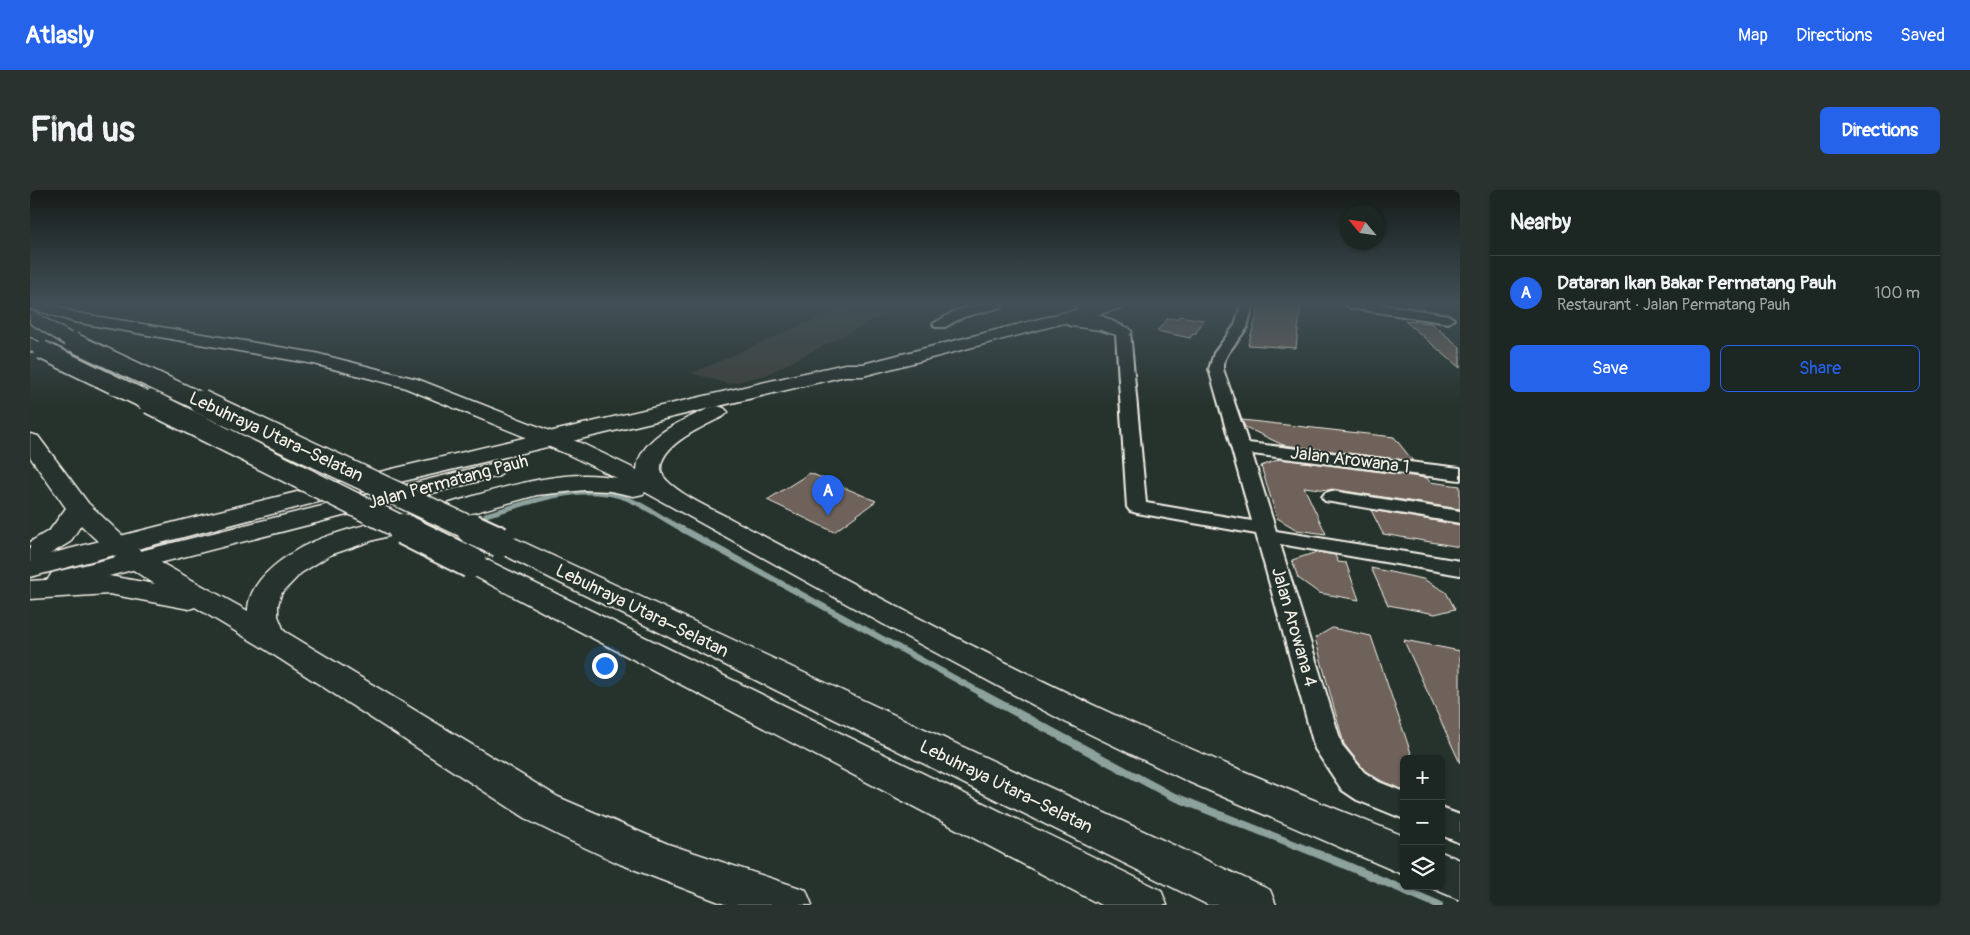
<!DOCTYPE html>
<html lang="en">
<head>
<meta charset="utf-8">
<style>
	body { margin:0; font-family:Pangolin,sans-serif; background:#29322f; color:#f1f3f6 }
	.controls { position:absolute; right:15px; bottom:15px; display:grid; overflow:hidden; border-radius:8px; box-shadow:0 1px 4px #0004 }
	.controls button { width:45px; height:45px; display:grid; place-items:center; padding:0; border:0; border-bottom:1px solid #3a4340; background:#1c2622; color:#f1f3f6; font:25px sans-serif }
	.compass { position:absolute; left:1310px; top:15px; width:45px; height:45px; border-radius:50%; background:#1c2622; box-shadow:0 1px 4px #0004; rotate:299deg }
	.you { position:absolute; left:574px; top:475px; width:18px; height:18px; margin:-12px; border:4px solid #fff; border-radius:50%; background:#1a73e8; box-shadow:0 0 0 8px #1a73e833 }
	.badge { display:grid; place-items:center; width:32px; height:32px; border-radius:50%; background:#2563eb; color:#fff; font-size:16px; font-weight:700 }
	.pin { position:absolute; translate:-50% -41px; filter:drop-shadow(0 1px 2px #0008) }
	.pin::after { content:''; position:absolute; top:26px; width:18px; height:15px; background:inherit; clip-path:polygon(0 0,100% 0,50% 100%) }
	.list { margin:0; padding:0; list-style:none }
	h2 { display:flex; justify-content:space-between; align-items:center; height:65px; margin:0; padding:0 20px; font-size:21px }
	h2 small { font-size:16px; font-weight:400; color:#a0a5a5 }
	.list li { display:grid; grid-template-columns:32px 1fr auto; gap:15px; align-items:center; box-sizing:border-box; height:75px; padding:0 20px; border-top:1px solid #3a4340 }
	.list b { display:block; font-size:19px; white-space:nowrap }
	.list p { margin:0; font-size:16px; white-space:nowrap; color:#a0a5a5 }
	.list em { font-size:16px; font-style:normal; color:#a0a5a5 }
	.actions { display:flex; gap:10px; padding:15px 20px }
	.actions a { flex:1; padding:11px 0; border:1px solid #2563eb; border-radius:8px; text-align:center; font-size:18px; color:#2563eb }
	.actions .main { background:#2563eb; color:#fff }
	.icon { flex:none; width:28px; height:28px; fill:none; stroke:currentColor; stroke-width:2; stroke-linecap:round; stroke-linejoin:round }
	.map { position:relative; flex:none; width:1430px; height:715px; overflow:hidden; border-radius:8px }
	header { display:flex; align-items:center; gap:30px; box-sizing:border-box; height:70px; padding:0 25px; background:#2563eb; color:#fff }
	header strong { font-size:24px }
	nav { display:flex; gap:28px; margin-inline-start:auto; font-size:18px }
	.intro { display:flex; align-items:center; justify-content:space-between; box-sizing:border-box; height:120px; padding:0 30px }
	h1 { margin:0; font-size:35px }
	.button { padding:12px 22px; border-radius:8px; background:#2563eb; color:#fff; font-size:18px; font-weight:700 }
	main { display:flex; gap:30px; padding:0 30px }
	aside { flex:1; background:#1c2622; border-radius:8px; box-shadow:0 1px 4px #0004 }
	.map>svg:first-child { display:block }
	.built { fill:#3c413a }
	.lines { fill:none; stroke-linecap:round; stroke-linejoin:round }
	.stream-far2 { stroke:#8da19d; stroke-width:5 }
	.stream-far1 { stroke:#8da19d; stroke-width:6 }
	.stream { stroke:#8da19d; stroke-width:8 }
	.building { fill:#6e625a; stroke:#f4f1e8 }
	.street-casing { stroke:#f4f1e8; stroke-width:4 }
	.primary-casing { stroke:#f4f1e8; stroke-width:3 }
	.highway-casing { stroke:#f4f1e8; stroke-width:3 }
	.street { fill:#26332d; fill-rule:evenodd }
	.primary { fill:#26332d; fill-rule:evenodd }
	.highway { fill:#26332d; fill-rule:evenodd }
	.highway-bridge-far2-casing { stroke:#f4f1e8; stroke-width:21; stroke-linecap:butt }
	.highway-bridge-far1-casing { stroke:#f4f1e8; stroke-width:26; stroke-linecap:butt }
	.highway-bridge-casing { stroke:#f4f1e8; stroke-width:34; stroke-linecap:butt }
	.highway-bridge-far2 { stroke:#26332d; stroke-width:18 }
	.highway-bridge-far1 { stroke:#26332d; stroke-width:23 }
	.highway-bridge { stroke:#26332d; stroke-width:30 }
	.labels { text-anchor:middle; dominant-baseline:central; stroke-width:4; stroke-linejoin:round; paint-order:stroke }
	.street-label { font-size:18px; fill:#f4f1e8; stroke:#26332d }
</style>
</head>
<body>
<header>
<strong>Atlasly</strong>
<nav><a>Map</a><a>Directions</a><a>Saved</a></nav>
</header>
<div class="intro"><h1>Find us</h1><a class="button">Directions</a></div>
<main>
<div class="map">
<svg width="1430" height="715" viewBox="0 0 1430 715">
	<rect width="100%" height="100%" fill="#26332d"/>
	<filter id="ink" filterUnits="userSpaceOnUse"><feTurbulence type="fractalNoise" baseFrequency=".02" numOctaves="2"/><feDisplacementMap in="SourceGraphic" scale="10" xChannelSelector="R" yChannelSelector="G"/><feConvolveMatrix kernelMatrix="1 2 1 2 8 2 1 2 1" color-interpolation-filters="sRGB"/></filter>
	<g filter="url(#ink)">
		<!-- built -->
		<polygon class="built" points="820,114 874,114 736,185 698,194 662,183"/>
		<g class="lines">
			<!-- stream-far2 -->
			<path class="stream-far2" d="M456 325C498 313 552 291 596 308 616 316 635 330 654 340"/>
			<!-- stream-far1 -->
			<polyline class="stream-far1" points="652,339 953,504"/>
			<!-- stream -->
			<polyline class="stream" points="950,503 1140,605 1313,674 1409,715"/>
		</g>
		<!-- building -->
		<g class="building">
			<polygon points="1230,114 1271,114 1266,158 1218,155"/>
			<polygon points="1149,126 1174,130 1165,144 1163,144 1160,148 1127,141 1138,128 1147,129"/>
			<polygon points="1375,131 1401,133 1430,157 1430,178"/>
			<polygon points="1212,230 1364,247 1383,271 1253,255 1215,237"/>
			<polygon points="1250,269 1397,288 1400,292 1430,296 1430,319 1302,299 1298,300 1274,297 1296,344 1267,340 1247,328 1231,276"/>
			<polygon points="780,283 846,311 804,342 737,310"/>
			<polygon points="1341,320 1430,335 1430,357 1353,344"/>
			<polygon points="1287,362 1305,365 1308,372 1316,373 1329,410 1289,403 1268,388 1262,370"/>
			<polygon points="1341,378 1393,389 1416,402 1425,419 1405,424 1358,415"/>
			<polygon points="1302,438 1341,446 1383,569 1374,569 1374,600 1350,590 1335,581 1314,554 1285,448"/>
			<polygon points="1374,450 1430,461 1430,573 1375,453"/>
		</g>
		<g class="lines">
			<defs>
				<g id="street">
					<polygon points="952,114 974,114 972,117 933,127 915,137 905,137 903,134 925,121"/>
					<polygon points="1044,114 1056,114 1060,120 1098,139 1100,142 1116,313 1222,331 1179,179 1184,163 1205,135 1211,114 1223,114 1217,138 1198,163 1193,173 1193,179 1218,253 1430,278 1430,290 1222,264 1246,341 1430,371 1430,385 1250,354 1312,555 1334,582 1349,592 1374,602 1374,629 1327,610 1312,600 1285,559 1226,344 1107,323 1100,321 1097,317 1086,144 1052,126"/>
					<polygon points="1315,114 1348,114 1418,125 1424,129 1418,133 1321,118"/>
					<polygon points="1302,301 1430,321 1430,333 1295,311 1292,307 1295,303"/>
					<polygon points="1411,618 1430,625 1430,653 1411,645"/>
				</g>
				<g id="primary">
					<path d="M1068 114H1096L1094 117 1055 128 1073 130 1099 138 1102 142 1099 146 1093 147 1070 140 1041 136 1034 133 833 186H815L311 306 0 387V369C270 299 542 236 815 174H833Z"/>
					<polygon points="461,274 469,276 473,281 469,286 32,398 22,395 18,389 22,383"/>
				</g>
				<g id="highway">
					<path d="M0 114H22L47 123 285 163 387 189 553 254 607 280C609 246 654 230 680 218L687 216 694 218 698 222 694 226C675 236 629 254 631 280 633 298 686 321 701 329 840 402 978 478 1122 542 1205 579 1289 612 1374 646V685L1159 592 1037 533 871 444 615 302 613 304 604 306 580 301 555 300 507 305 344 350 300 365 271 383 251 404 248 415V426L254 441 528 607 638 654 776 700 782 715H697L590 674 530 646 500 631 230 456 165 417 159 419 79 404 0 409V391L79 386 125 394C94 375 76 360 51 335L40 352 10 370 0 372V352L20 340 36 318 0 267V244L8 246 58 313 96 349 115 364 218 421C218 392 249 370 272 357 305 340 350 332 385 323 447 307 523 275 587 288L537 264 373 197 284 174 44 132 0 118Z"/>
					<polygon points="0,121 6,123 49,148 52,152 49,156 43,157 37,156 0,133"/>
					<polygon points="0,148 18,156 21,160 18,164 12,165 0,161"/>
					<polygon points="470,344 480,346 1240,700 1246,715 1178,715 460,358 456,352 460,346"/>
					<polygon points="441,364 451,367 1131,700 1137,715 1071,715 431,379 427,373 431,367"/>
					<polygon points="1411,662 1430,670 1430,710 1397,696 1411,696"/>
				</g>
			</defs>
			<!-- street casing -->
			<use href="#street" class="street-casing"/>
			<!-- primary casing -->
			<use href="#primary" class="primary-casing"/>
			<!-- highway casing -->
			<use href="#highway" class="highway-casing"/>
			<!-- street -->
			<use href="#street" class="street"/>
			<!-- primary -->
			<use href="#primary" class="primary"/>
			<!-- highway -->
			<use href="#highway" class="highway"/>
			<defs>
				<g id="highway-bridge-far2">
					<polyline points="43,152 173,213"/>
					<polyline points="12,160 122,213"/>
				</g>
				<g id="highway-bridge-far1">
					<polyline points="120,212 376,340"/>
					<polyline points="171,212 444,340"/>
				</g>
				<g id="highway-bridge">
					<polyline points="373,339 441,373"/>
					<polyline points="442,339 470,352"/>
				</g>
			</defs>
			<!-- highway-bridge-far2 casing -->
			<use href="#highway-bridge-far2" class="highway-bridge-far2-casing"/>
			<!-- highway-bridge-far1 casing -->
			<use href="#highway-bridge-far1" class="highway-bridge-far1-casing"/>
			<!-- highway-bridge casing -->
			<use href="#highway-bridge" class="highway-bridge-casing"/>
			<!-- highway-bridge-far2 -->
			<use href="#highway-bridge-far2" class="highway-bridge-far2"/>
			<!-- highway-bridge-far1 -->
			<use href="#highway-bridge-far1" class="highway-bridge-far1"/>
			<!-- highway-bridge -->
			<use href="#highway-bridge" class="highway-bridge"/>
		</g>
	</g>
	<!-- sky -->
	<linearGradient id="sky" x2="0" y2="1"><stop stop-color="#151c19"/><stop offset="0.53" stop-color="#415057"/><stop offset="1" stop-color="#415057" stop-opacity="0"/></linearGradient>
	<rect width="1430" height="215" fill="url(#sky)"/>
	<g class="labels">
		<!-- street labels -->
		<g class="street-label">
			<text transform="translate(246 247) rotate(25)">Lebuhraya Utara–Selatan</text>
			<text transform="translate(1320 270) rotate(7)">Jalan Arowana 1</text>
			<text transform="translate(418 292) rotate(-15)">Jalan Permatang Pauh</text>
			<text transform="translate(612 421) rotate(26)">Lebuhraya Utara–Selatan</text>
			<text transform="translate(1264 437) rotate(74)">Jalan Arowana 4</text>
			<text transform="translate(976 597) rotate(26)">Lebuhraya Utara–Selatan</text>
		</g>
	</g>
</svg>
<div class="controls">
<button>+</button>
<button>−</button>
<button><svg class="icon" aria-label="layers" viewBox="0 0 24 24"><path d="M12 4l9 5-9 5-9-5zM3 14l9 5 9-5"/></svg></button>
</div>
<svg class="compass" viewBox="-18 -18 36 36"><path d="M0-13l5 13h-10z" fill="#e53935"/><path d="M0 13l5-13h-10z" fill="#a0a5a5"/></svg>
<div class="you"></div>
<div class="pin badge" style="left:798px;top:326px">A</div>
</div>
<aside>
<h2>Nearby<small></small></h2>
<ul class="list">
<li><span class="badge">A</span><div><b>Dataran Ikan Bakar Permatang Pauh</b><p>Restaurant · Jalan Permatang Pauh</p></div><em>100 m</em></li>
</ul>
<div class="actions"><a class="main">Save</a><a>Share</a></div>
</aside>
</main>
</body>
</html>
